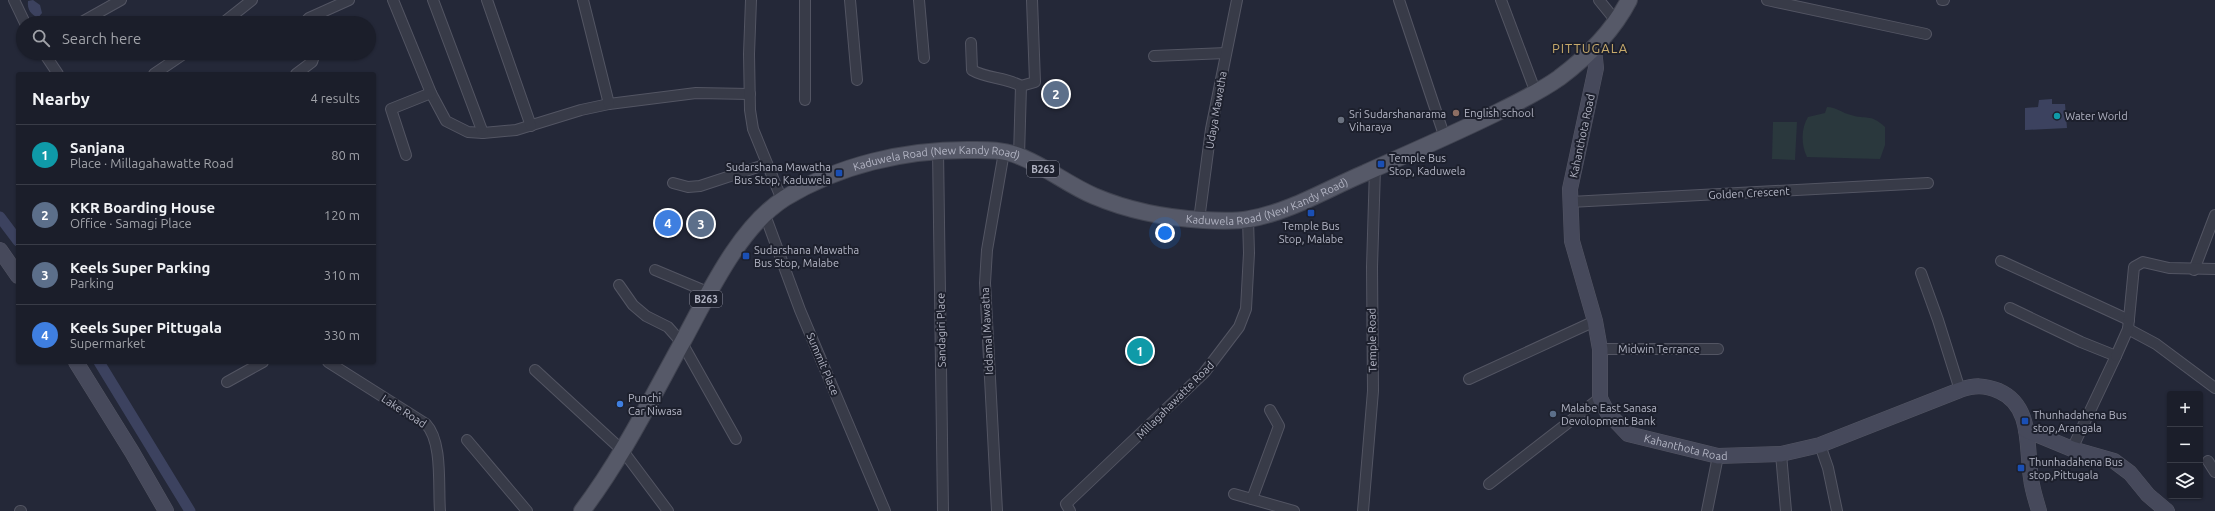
<!DOCTYPE html>
<html lang="en">
<head>
<meta charset="utf-8">
<style>
	body { margin:0; font-family:Ubuntu,sans-serif; background:#282b36; color:#f1f3f6 }
	.controls { position:absolute; right:12px; bottom:12px; display:grid; overflow:hidden; border-radius:4px; box-shadow:0 1px 3px #0004 }
	.controls button { width:36px; height:36px; display:grid; place-items:center; padding:0; border:0; border-bottom:1px solid #393c47; background:#1b1e2a; color:#f1f3f6; font:20px sans-serif }
	.you { position:absolute; left:1165px; top:233px; width:14px; height:14px; margin:-10px; border:3px solid #fff; border-radius:50%; background:#1a73e8; box-shadow:0 0 0 6px #1a73e833 }
	.badge { display:grid; place-items:center; width:26px; height:26px; border-radius:50%; background:#0b8043; color:#fff; font-size:13px; font-weight:700 }
	.pin { position:absolute; translate:-50% -50%; border:2px solid #fff; box-shadow:0 1px 4px #0006 }
	.list { margin:0; padding:0; list-style:none }
	h2 { display:flex; justify-content:space-between; align-items:center; height:52px; margin:0; padding:0 16px; font-size:17px }
	h2 small { font-size:13px; font-weight:400; color:#a0a2a8 }
	.list li { display:grid; grid-template-columns:26px 1fr auto; gap:12px; align-items:center; box-sizing:border-box; height:60px; padding:0 16px; border-top:1px solid #393c47 }
	.list b { display:block; font-size:15px; white-space:nowrap }
	.list p { margin:0; font-size:13px; white-space:nowrap; color:#a0a2a8 }
	.list em { font-size:13px; font-style:normal; color:#a0a2a8 }
	.icon { flex:none; width:22px; height:22px; fill:none; stroke:currentColor; stroke-width:2; stroke-linecap:round; stroke-linejoin:round }
	.map { position:relative; flex:none; width:2215px; height:511px; overflow:hidden }
	.search { position:absolute; background:#1b1e2a; box-shadow:0 1px 3px #0004; left:16px; top:16px; width:360px; height:44px; display:flex; align-items:center; gap:10px; box-sizing:border-box; padding:0 14px; border-radius:22px; color:#a0a2a8; font-size:15px }
	.panel { position:absolute; background:#1b1e2a; box-shadow:0 1px 3px #0004; left:16px; top:72px; width:360px; height:292px; border-radius:4px }
	.map>svg:first-child { display:block }
	.green { fill:#2a383d }
	.water { fill:#3c425f }
	.lines { fill:none; stroke-linecap:round; stroke-linejoin:round }
	.canal { stroke:#3c425f; stroke-width:11 }
	.street-casing { stroke:#535563; stroke-width:12 }
	.secondary-casing { stroke:#535563; stroke-width:16 }
	.primary-casing { stroke:#414451; stroke-width:18 }
	.street { stroke:#383b48; stroke-width:10 }
	.secondary { stroke:#46495b; stroke-width:15 }
	.primary { stroke:#565968; stroke-width:16 }
	.education-dot { fill:#8d6e63; stroke:#1d202d; stroke-width:1.5 }
	.culture-dot { fill:#0f9aa8; stroke:#1d202d; stroke-width:1.5 }
	.worship-dot { fill:#6b7280; stroke:#1d202d; stroke-width:1.5 }
	.transit-dot { fill:#1a4fb4; stroke:#1d202d; stroke-width:1.5 }
	.shop-dot { fill:#3f7fe0; stroke:#1d202d; stroke-width:1.5 }
	.service-dot { fill:#5c6f8a; stroke:#1d202d; stroke-width:1.5 }
	.labels { text-anchor:middle; dominant-baseline:central; stroke-width:4; stroke-linejoin:round; paint-order:stroke }
	.shield { fill:#1d202d; stroke:#868897; stroke-width:1 }
	.shield-label { font-size:10px; font-weight:bold; fill:#b3b5c4 }
	.street-label { font-size:11px; fill:#b3b5c4; stroke:#1d202d }
	.poi-label { font-size:11px; fill:#b3b5c4; stroke:#1d202d; text-anchor:start }
	.quarter-label { font-size:13px; letter-spacing:1px; fill:#c7aa6b; stroke:#1d202d }
</style>
</head>
<body>
<div class="map">
<svg width="2215" height="511" viewBox="0 0 2215 511">
	<rect width="100%" height="100%" fill="#242838"/>
	<!-- green -->
	<g class="green">
		<path d="M1827 107C1836 107 1842 113 1851 115 1866 120 1870 113 1885 127V145L1880 159 1807 157C1801 145 1801 128 1808 117L1825 113Z"/>
		<polygon points="1773,122 1797,122 1795,160 1772,159"/>
	</g>
	<!-- water -->
	<g class="water">
		<path d="M33 0 40 5 42 13 38 18C31 14 27 10 28 1Z"/>
		<polygon points="2052,99 2052,104 2065,104 2067,128 2025,130 2025,108 2038,107 2039,100"/>
	</g>
	<g class="lines">
		<!-- canal -->
		<g class="canal">
			<polyline points="0,217 18,241"/>
			<polyline points="99,362 190,511"/>
		</g>
		<defs>
			<g id="street">
				<polyline points="14,0 25,23"/>
				<polyline points="393,0 431,93 446,121 468,132 483,133 516,130 581,110 609,104 696,93 750,94"/>
				<polyline points="433,0 483,133"/>
				<polyline points="487,0 531,126"/>
				<polyline points="583,0 609,104"/>
				<polyline points="751,0 749,54 750,110 753,129 782,200"/>
				<polyline points="850,0 857,80"/>
				<polyline points="919,0 924,58"/>
				<polyline points="1399,0 1445,138"/>
				<polyline points="1501,0 1536,93"/>
				<polyline points="1599,0 1616,21"/>
				<polyline points="1767,0 1926,34"/>
				<polyline points="1942,0 1944,0"/>
				<polyline points="80,23 121,0"/>
				<polyline points="223,23 252,0"/>
				<polyline points="304,23 309,18 349,0"/>
				<path d="M971 43 972 70C987 79 1006 77 1021 86"/>
				<polyline points="44,53 58,74"/>
				<polyline points="1154,56 1226,53"/>
				<polyline points="154,74 185,53"/>
				<polyline points="296,74 312,62 315,53"/>
				<polyline points="805,100 805,0"/>
				<polyline points="938,150 943,511"/>
				<polyline points="406,155 391,109 431,93"/>
				<polyline points="1019,156 1021,86 1035,82 1032,0"/>
				<polyline points="673,183 688,187 700,186 767,164"/>
				<polyline points="1570,202 1928,183"/>
				<polyline points="765,215 800,310 885,511"/>
				<polyline points="1199,220 1211,129 1237,0"/>
				<polyline points="2001,261 2129,320"/>
				<polyline points="655,270 710,293"/>
				<polyline points="2194,270 2215,215"/>
				<polyline points="1921,273 1938,320 1960,390"/>
				<polyline points="619,285 633,305 646,316 668,327 682,343 736,439"/>
				<polyline points="2010,308 2081,342 2116,356 2072,449"/>
				<polyline points="2128,329 2156,344 2215,388"/>
				<polyline points="1600,349 1718,349"/>
				<polyline points="2116,356 2128,329 2134,267 2143,262 2169,268 2215,269"/>
				<path d="M328 362 426 424C443 442 438 487 440 511"/>
				<polyline points="535,370 623,451 668,511"/>
				<polyline points="1469,379 1595,321"/>
				<polyline points="227,382 263,362"/>
				<polyline points="467,440 527,511"/>
				<polyline points="1820,445 1828,468 1837,511"/>
				<polyline points="1781,454 1786,511"/>
				<polyline points="2208,461 2215,472"/>
				<polyline points="1489,484 1600,398"/>
				<polyline points="1234,494 1294,511"/>
				<polyline points="1252,499 1279,426 1270,410"/>
				<polyline points="20,511 21,511"/>
				<polyline points="997,511 985,283 987,250 1004,152"/>
				<polyline points="1070,511 1066,504 1204,373 1239,327 1246,309 1249,253 1248,219"/>
				<polyline points="1363,511 1373,391 1372,267 1375,168"/>
				<polyline points="1707,511 1718,456"/>
			</g>
			<g id="secondary">
				<path id="s1" d="M1594 49 1596 68 1570 189 1572 241 1595 321 1600 349V398L1607 412 1628 434 1718 456 1781 454 1820 445 1960 390C1975 385 1984 385 1999 391 2033 406 2026 447 2031 478 2032 489 2036 500 2039 511"/>
				<polyline points="0,250 18,276"/>
				<polyline points="76,362 132,452 166,511"/>
				<polyline points="2026,430 2072,449 2114,461 2130,473 2148,495 2167,511"/>
			</g>
			<g id="primary">
				<path id="s2" d="M582 511C622 458 651 399 683 341 708 295 739 227 785 198 839 165 904 150 967 150 984 150 1002 149 1019 156 1045 166 1068 185 1094 196 1127 210 1167 218 1203 220 1218 221 1234 222 1249 219 1290 212 1327 189 1365 173 1407 154 1449 136 1490 116 1514 104 1538 93 1559 78 1587 57 1613 31 1629 0"/>
			</g>
		</defs>
		<!-- street casing -->
		<use href="#street" class="street-casing"/>
		<!-- secondary casing -->
		<use href="#secondary" class="secondary-casing"/>
		<!-- primary casing -->
		<use href="#primary" class="primary-casing"/>
		<!-- street -->
		<use href="#street" class="street"/>
		<!-- secondary -->
		<use href="#secondary" class="secondary"/>
		<!-- primary -->
		<use href="#primary" class="primary"/>
	</g>
	<!-- markers -->
	<circle class="education-dot" cx="1456" cy="113" r="4"/>
	<circle class="culture-dot" cx="2057" cy="116" r="4"/>
	<circle class="worship-dot" cx="1341" cy="120" r="4"/>
	<g class="transit-dot">
		<rect x="1377" y="160" width="8" height="8" rx="2"/>
		<rect x="835" y="169" width="8" height="8" rx="2"/>
		<rect x="1307" y="209" width="8" height="8" rx="2"/>
		<rect x="742" y="252" width="8" height="8" rx="2"/>
		<rect x="2021" y="417" width="8" height="8" rx="2"/>
		<rect x="2017" y="464" width="8" height="8" rx="2"/>
	</g>
	<circle class="shop-dot" cx="620" cy="404" r="4"/>
	<circle class="service-dot" cx="1553" cy="414" r="4"/>
	<g class="labels">
		<!-- shield labels -->
		<g class="shield">
			<rect x="1027" y="161" width="32" height="16" rx="3"/>
			<rect x="690" y="291" width="32" height="16" rx="3"/>
		</g>
		<g class="shield-label">
			<text x="1043" y="169">B263</text>
			<text x="706" y="299">B263</text>
		</g>
		<!-- street labels -->
		<g class="street-label">
			<text transform="translate(1216 110) rotate(-80)">Udaya Mawatha</text>
			<text transform="translate(1582 136) rotate(-78)">Kahanthota Road</text>
			<text stroke="none"><textPath href="#s2" startOffset="535">Kaduwela Road (New Kandy Road)</textPath></text>
			<text transform="translate(1749 193) rotate(-3)">Golden Crescent</text>
			<text stroke="none"><textPath href="#s2" startOffset="883">Kaduwela Road (New Kandy Road)</textPath></text>
			<text transform="translate(941 330) rotate(-91)">Sandagiri Place</text>
			<text transform="translate(987 331) rotate(-93)">Iddamal Mawatha</text>
			<text transform="translate(1372 340) rotate(-91)">Temple Road</text>
			<text x="1659" y="349">Midwin Terrance</text>
			<text transform="translate(823 364) rotate(67)">Summit Place</text>
			<text transform="translate(1175 400) rotate(-45)">Millagahawatte Road</text>
			<text transform="translate(404 411) rotate(33)">Lake Road</text>
			<text stroke="none"><textPath href="#s1" startOffset="461">Kahanthota Road</textPath></text>
		</g>
		<!-- poi labels -->
		<g class="poi-label">
			<text x="1464" y="113">English school</text>
			<text x="1349" y="114">Sri Sudarshanarama<tspan x="1349" dy="13">Viharaya</tspan></text>
			<text x="2065" y="116">Water World</text>
			<text x="1389" y="158">Temple Bus<tspan x="1389" dy="13">Stop, Kaduwela</tspan></text>
			<text x="831" y="167" text-anchor="end">Sudarshana Mawatha<tspan x="831" dy="13">Bus Stop, Kaduwela</tspan></text>
			<text x="1311" y="226" text-anchor="middle">Temple Bus<tspan x="1311" dy="13">Stop, Malabe</tspan></text>
			<text x="754" y="250">Sudarshana Mawatha<tspan x="754" dy="13">Bus Stop, Malabe</tspan></text>
			<text x="628" y="398">Punchi<tspan x="628" dy="13">Car Niwasa</tspan></text>
			<text x="1561" y="408">Malabe East Sanasa<tspan x="1561" dy="13">Devolopment Bank</tspan></text>
			<text x="2033" y="415">Thunhadahena Bus<tspan x="2033" dy="13">stop,Arangala</tspan></text>
			<text x="2029" y="462">Thunhadahena Bus<tspan x="2029" dy="13">stop,Pittugala</tspan></text>
		</g>
		<!-- quarter labels -->
		<g class="quarter-label">
			<text x="1590" y="48">PITTUGALA</text>
		</g>
	</g>
</svg>
<div class="controls">
<button>+</button>
<button>−</button>
<button><svg class="icon" aria-label="layers" viewBox="0 0 24 24"><path d="M12 4l9 5-9 5-9-5zM3 14l9 5 9-5"/></svg></button>
</div>
<div class="you"></div>
<div class="pin badge" style="left:1140px;top:351px;background:#0f9aa8">1</div>
<div class="pin badge" style="left:1056px;top:94px;background:#5c6f8a">2</div>
<div class="pin badge" style="left:701px;top:224px;background:#5c6f8a">3</div>
<div class="pin badge" style="left:668px;top:223px;background:#3f7fe0">4</div>
<div class="search"><svg class="icon" aria-label="search" viewBox="0 0 24 24"><circle cx="10" cy="10" r="6"/><path d="M15 15l6 6"/></svg>Search here</div>
<section class="panel">
<h2>Nearby<small>4 results</small></h2>
<ul class="list">
<li><span class="badge" style="background:#0f9aa8">1</span><div><b>Sanjana</b><p>Place · Millagahawatte Road</p></div><em>80 m</em></li>
<li><span class="badge" style="background:#5c6f8a">2</span><div><b>KKR Boarding House</b><p>Office · Samagi Place</p></div><em>120 m</em></li>
<li><span class="badge" style="background:#5c6f8a">3</span><div><b>Keels Super Parking</b><p>Parking</p></div><em>310 m</em></li>
<li><span class="badge" style="background:#3f7fe0">4</span><div><b>Keels Super Pittugala</b><p>Supermarket</p></div><em>330 m</em></li>
</ul>
</section>
</div>
</body>
</html>
